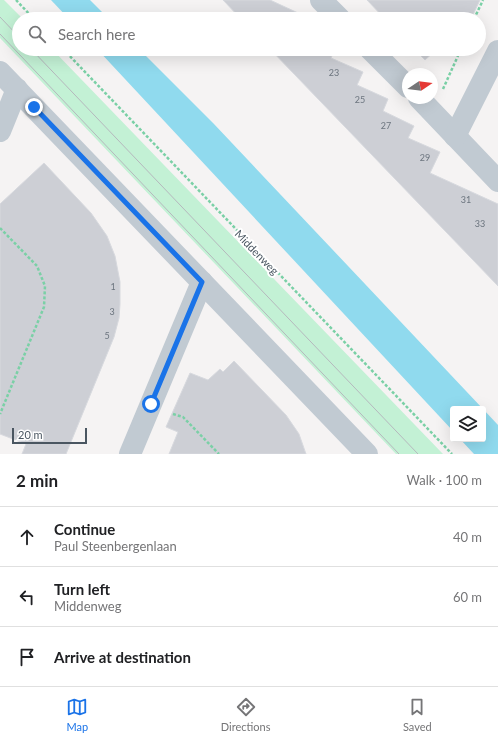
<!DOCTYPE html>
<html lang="en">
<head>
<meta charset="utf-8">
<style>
	body { margin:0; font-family:Lato,sans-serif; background:#f6f6f6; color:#202124 }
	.controls { position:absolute; right:12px; bottom:12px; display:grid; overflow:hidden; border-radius:4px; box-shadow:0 4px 16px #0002 }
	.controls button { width:36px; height:36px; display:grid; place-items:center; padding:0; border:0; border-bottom:1px solid #e0e0e0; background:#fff; color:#202124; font:20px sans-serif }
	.compass { position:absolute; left:402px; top:68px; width:36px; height:36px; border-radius:50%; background:#fff; box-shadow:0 4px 16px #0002; rotate:77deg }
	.scale { position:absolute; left:12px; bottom:10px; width:75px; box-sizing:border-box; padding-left:4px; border:2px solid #4a5661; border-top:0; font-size:11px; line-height:14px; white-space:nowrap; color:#4a5661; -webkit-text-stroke:3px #fff; paint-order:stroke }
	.stop { position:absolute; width:12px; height:12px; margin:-9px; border:3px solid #1a73e8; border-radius:50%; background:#fff }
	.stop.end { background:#1a73e8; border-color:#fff; box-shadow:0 1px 4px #0008 }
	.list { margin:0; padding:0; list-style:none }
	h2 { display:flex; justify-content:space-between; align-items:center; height:52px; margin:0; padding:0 16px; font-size:17px }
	h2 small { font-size:13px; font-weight:400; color:#757577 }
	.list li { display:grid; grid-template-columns:26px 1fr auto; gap:12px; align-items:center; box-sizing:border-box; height:60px; padding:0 16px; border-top:1px solid #e0e0e0 }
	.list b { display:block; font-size:15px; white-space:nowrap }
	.list p { margin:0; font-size:13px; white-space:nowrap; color:#757577 }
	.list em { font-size:13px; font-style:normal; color:#757577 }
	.icon { flex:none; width:22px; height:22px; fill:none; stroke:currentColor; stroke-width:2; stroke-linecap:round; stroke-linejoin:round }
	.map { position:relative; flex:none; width:498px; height:454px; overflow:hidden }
	.search { position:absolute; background:#fff; box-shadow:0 4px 16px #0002; left:12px; right:12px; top:12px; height:44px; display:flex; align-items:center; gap:10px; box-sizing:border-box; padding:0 14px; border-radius:22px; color:#757577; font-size:15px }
	.sheet { height:232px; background:#fff }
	nav { display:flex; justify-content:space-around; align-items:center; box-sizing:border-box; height:56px; border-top:1px solid #e0e0e0; background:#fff; font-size:11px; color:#757577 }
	nav a { display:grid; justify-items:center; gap:2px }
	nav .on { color:#1a73e8 }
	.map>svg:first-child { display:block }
	.green { fill:#c3f1d5 }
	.water { fill:#90daee }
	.building { fill:#cdcfd5; stroke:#d7d9de }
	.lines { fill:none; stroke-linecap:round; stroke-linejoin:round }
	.path { stroke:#7ad0a6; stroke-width:2.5; stroke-dasharray:3 2; stroke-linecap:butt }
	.minor { stroke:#c1cad2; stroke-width:22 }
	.tram { stroke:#b5b8bd; stroke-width:1 }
	.route { stroke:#1a73e8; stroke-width:5 }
	.labels { text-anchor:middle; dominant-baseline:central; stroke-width:4; stroke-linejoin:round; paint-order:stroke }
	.number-label { font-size:9px; fill:#6b747e }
	.street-label { font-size:11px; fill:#4a5661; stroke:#fff }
</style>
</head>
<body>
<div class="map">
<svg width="498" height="454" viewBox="0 0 498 454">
	<rect width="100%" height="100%" fill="#f5f3f3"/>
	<!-- green -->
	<polygon class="green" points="0,0 4,0 23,19 19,19 19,49 52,49 443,454 396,454 0,38"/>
	<!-- water -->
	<g class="water">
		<polygon points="51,0 90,0 109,19 69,19"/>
		<polygon points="97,49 139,49 214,124 483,409 453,409 453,431"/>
		<polygon points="483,409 498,425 498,454 474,454 460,439 483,439"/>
	</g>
	<!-- building -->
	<g class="building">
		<polygon points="223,0 270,0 311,19 241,19"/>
		<polygon points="367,0 480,0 471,19 385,19"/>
		<polygon points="270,49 335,49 331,58 363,72 357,85 388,99 383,111 414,126 408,138 440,152 430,173 498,204 498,286"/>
		<polygon points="414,49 437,49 425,60"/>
		<polygon points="44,163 91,213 107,236 115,256 120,282 120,304 119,318 114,337 66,454 22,454 26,444 0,434 0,204"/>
		<polygon points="234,361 286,415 299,434 306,454 169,454 178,432 166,427 190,373 208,380 220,369 223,372"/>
	</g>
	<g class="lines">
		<!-- path -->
		<g class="path">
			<polyline points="16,0 34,19"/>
			<polyline points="474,19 483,0"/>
			<polyline points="63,49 452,454"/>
			<polyline points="443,89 461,49"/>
			<polyline points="0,228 37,266 45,286 44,307 0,414"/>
			<polyline points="173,414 183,417 219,454"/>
		</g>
		<!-- minor -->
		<g class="minor">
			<polyline points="321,0 340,19"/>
			<polyline points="370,49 408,87"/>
			<polyline points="0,72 367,454"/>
			<polyline points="419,98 498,181"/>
			<polyline points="0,131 17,89"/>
			<polyline points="455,136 498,51"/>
			<polyline points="130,454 202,282"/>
		</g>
		<!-- tram -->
		<g class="tram">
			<polyline points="0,17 19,37"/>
			<polyline points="0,34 399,454"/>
			<polyline points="31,49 418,454"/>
		</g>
	</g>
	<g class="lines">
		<!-- route -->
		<polyline class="route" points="34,107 202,282 151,404"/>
	</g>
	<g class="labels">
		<!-- number labels -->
		<g class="number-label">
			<text x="334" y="72">23</text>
			<text x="360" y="99">25</text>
			<text x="386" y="125">27</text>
			<text x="425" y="157">29</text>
			<text x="466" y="199">31</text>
			<text x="480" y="223">33</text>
			<text x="113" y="286">1</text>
			<text x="112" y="311">3</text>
			<text x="107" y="335">5</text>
		</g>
		<!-- street labels -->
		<g class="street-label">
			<text transform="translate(257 252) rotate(46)">Middenweg</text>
		</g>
	</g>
</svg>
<div class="controls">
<button><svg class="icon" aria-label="layers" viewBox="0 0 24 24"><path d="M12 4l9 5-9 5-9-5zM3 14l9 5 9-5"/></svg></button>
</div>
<svg class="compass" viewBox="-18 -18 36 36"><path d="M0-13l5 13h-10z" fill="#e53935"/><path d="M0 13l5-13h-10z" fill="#757577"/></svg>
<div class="scale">20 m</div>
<div class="stop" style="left:151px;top:404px"></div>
<div class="stop end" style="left:34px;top:107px"></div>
<div class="search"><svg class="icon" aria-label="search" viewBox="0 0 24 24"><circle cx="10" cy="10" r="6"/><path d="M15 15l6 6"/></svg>Search here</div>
</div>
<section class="sheet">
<h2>2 min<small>Walk · 100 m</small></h2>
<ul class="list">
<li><svg class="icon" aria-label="ahead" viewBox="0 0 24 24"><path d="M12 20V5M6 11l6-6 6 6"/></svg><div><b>Continue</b><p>Paul Steenbergenlaan</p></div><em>40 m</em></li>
<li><svg class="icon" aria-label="left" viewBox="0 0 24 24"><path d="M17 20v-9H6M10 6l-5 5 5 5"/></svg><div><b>Turn left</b><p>Middenweg</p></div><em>60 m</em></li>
<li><svg class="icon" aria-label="arrive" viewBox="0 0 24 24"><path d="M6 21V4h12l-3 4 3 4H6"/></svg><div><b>Arrive at destination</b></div></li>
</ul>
</section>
<nav>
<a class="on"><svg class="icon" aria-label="map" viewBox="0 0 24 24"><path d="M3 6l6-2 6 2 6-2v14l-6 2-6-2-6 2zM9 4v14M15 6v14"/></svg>Map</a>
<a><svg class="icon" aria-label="directions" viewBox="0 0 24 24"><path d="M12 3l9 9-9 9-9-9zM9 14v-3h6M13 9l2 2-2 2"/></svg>Directions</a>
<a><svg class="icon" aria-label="saved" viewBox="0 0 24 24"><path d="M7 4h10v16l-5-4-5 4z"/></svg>Saved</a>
</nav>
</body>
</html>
